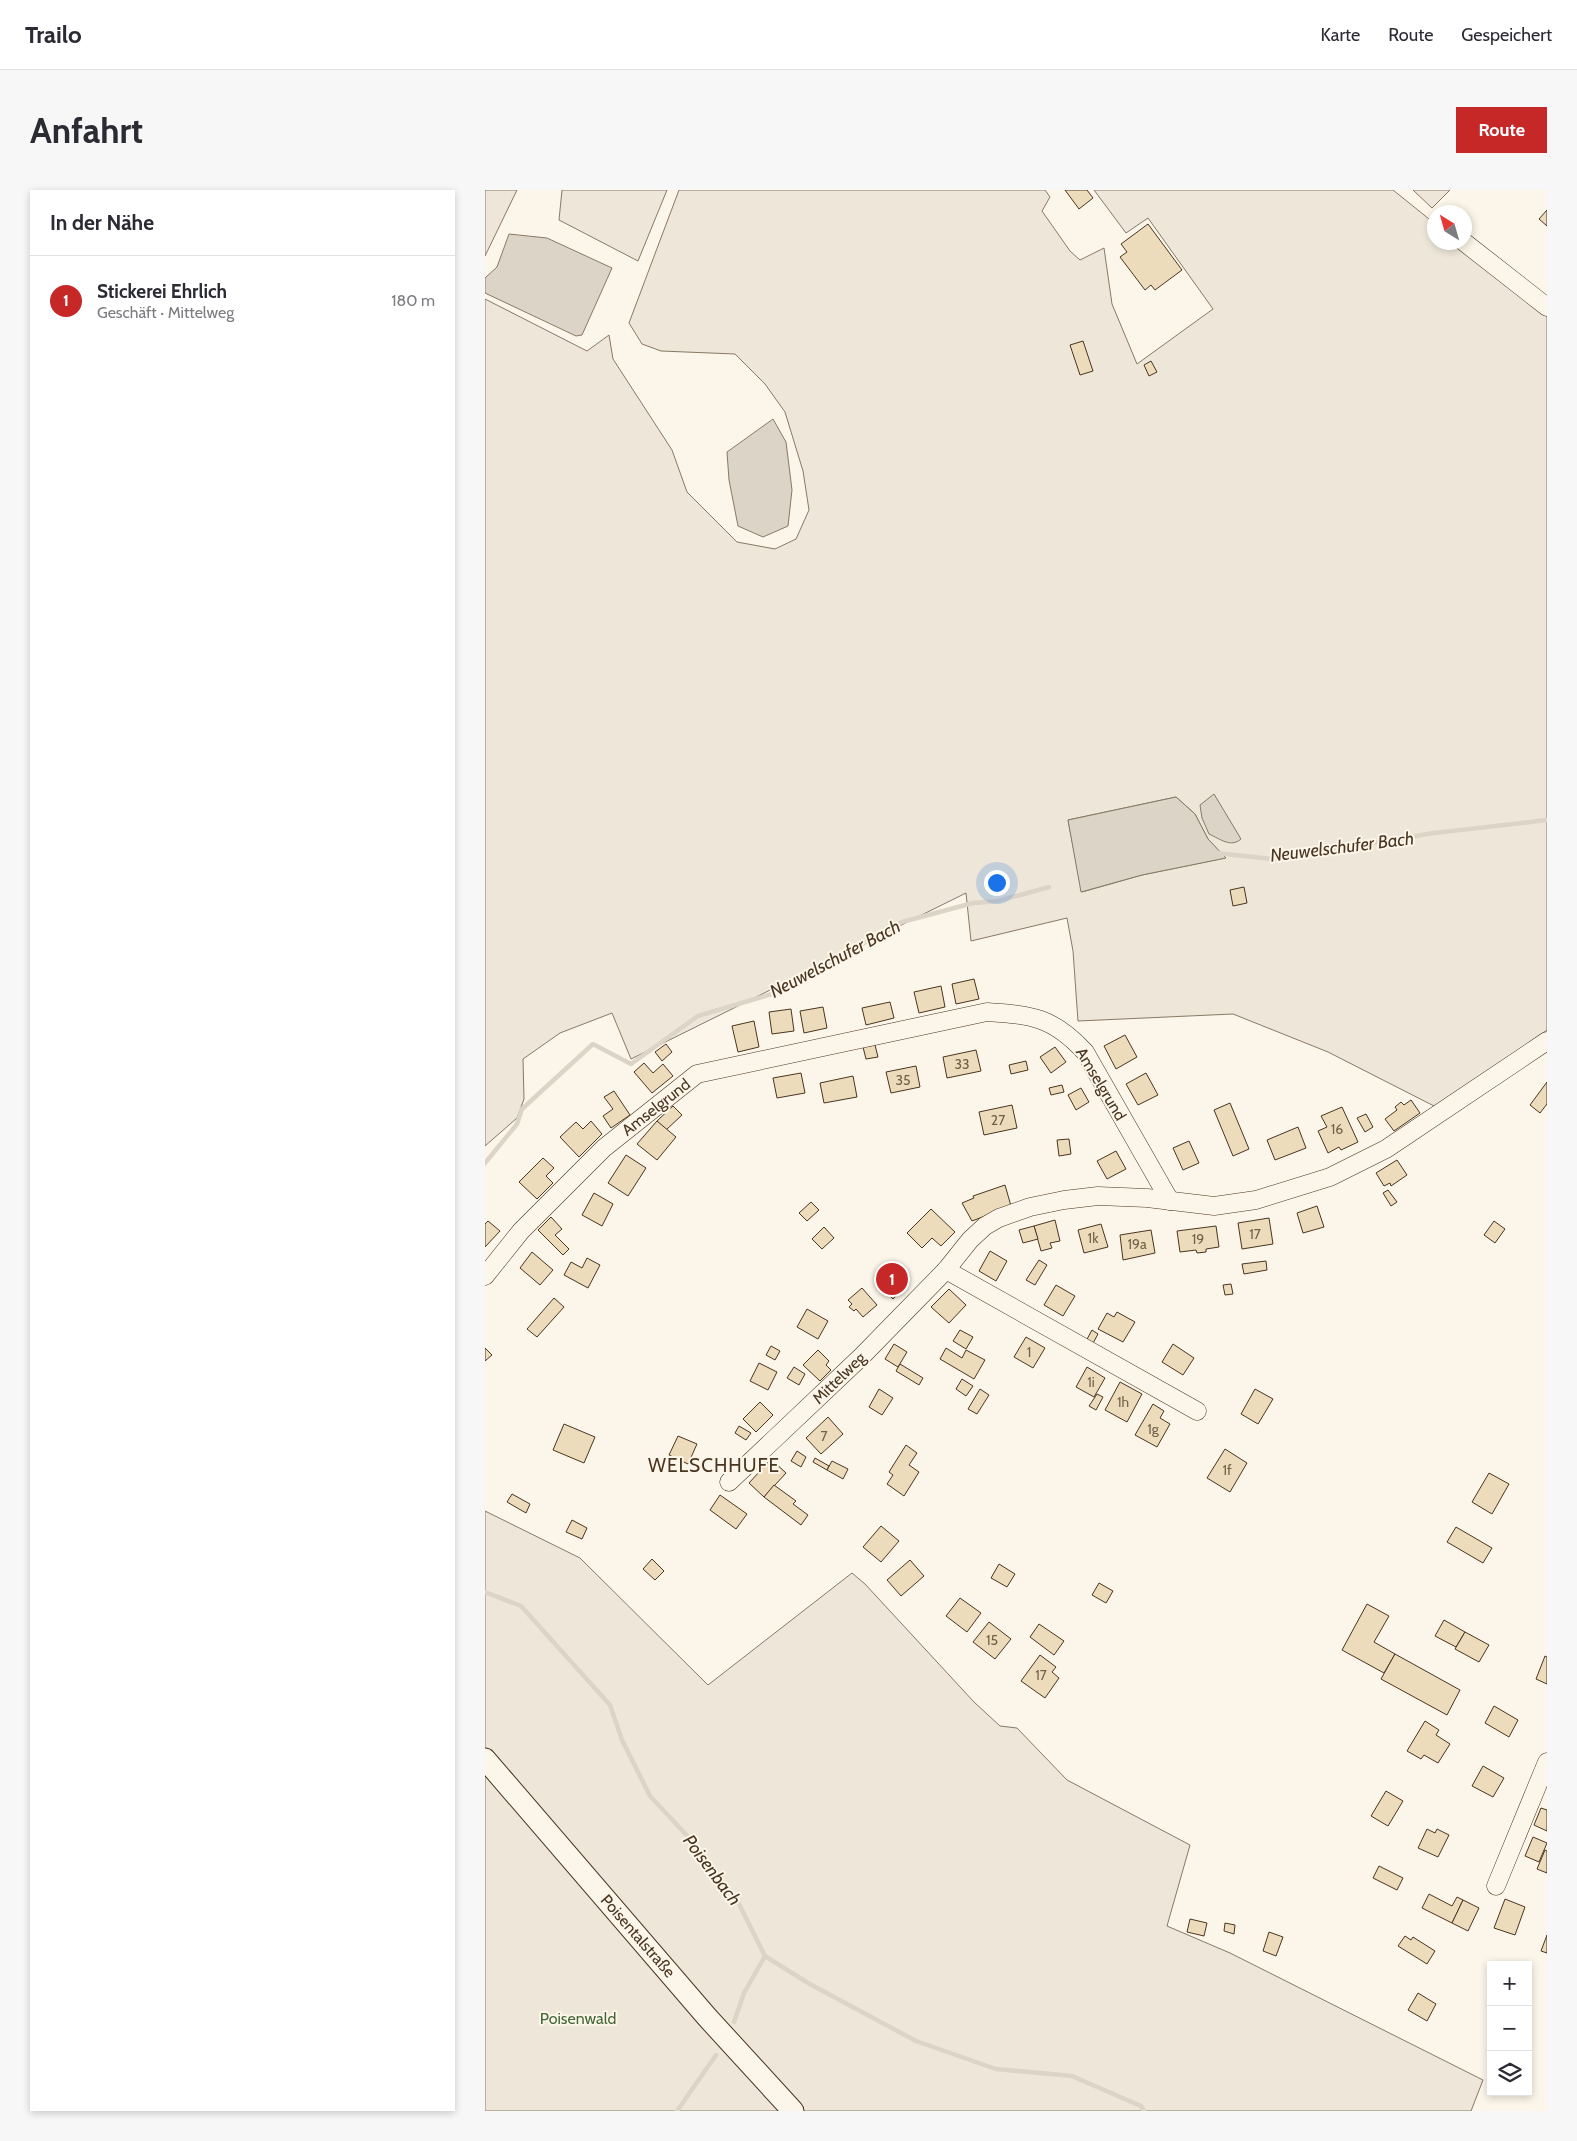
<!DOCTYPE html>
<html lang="de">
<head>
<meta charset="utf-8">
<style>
	body { margin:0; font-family:Cabin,sans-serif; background:#f7f7f7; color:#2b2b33 }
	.controls { position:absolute; right:15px; bottom:15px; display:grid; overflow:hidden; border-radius:0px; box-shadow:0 2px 8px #0003 }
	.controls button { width:45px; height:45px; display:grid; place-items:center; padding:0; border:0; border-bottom:1px solid #e1e1e2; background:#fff; color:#2b2b33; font:25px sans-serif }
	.compass { position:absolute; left:942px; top:15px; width:45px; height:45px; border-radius:50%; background:#fff; box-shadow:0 2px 8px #0003; rotate:323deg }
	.you { position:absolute; left:511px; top:692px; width:18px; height:18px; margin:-12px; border:4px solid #fff; border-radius:50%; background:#1a73e8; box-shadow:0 0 0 8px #1a73e833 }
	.badge { display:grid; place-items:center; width:32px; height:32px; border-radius:50%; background:#c62828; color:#fff; font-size:16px; font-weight:700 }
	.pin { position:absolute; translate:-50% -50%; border:2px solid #fff; box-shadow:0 1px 5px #0006 }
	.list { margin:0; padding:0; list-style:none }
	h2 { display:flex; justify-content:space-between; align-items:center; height:65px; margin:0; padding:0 20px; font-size:21px }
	h2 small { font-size:16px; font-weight:400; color:#7c7c81 }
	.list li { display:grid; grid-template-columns:32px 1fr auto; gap:15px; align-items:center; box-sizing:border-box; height:90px; padding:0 20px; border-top:1px solid #e1e1e2 }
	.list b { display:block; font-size:19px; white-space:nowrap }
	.list p { margin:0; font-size:16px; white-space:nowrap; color:#7c7c81 }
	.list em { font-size:16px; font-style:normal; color:#7c7c81 }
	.icon { flex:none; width:28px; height:28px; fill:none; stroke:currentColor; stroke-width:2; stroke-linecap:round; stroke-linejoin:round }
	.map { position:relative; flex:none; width:1062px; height:1921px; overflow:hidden; border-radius:0px }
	header { display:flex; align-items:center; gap:30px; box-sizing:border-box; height:70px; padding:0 25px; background:#fff; border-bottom:1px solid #e1e1e2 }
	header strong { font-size:24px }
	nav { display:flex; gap:28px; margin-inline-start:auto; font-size:18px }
	.intro { display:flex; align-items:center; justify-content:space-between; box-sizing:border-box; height:120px; padding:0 30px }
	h1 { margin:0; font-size:35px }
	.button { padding:12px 22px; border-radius:0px; background:#c62828; color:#fff; font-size:18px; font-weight:700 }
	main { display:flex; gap:30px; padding:0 30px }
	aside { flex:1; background:#fff; border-radius:0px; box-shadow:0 2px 8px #0003 }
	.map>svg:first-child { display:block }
	.green { fill:#ede6d9; stroke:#887966; fill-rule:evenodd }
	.water { fill:#dcd4c6; stroke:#887966 }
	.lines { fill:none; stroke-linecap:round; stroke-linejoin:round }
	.stream { stroke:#dcd4c6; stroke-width:4.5 }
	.building { fill:#ecdcbc; stroke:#4a3520 }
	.minor-casing { stroke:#4a3520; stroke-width:19 }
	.major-casing { stroke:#4a3520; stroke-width:23 }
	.minor { stroke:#fbf6e9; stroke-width:18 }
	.major { stroke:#fbf6e9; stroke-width:21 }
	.labels { text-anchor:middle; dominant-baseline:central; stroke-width:4; stroke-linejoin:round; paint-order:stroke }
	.number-label { font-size:14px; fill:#725f47 }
	.street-label { font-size:16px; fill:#4a3520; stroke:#fbf6e9 }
	.park-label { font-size:16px; fill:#436837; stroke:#fbf6e9 }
	.water-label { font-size:18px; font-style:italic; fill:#4a3520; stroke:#fbf6e9 }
	.quarter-label { font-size:19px; letter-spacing:1px; fill:#4a3520; stroke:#fbf6e9 }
</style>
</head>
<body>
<header>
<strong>Trailo</strong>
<nav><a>Karte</a><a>Route</a><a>Gespeichert</a></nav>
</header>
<div class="intro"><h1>Anfahrt</h1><a class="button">Route</a></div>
<main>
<aside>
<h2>In der Nähe<small></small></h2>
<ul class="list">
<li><span class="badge">1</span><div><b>Stickerei Ehrlich</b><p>Geschäft · Mittelweg</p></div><em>180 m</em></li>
</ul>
</aside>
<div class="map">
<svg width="1062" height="1921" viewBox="0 0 1062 1921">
	<rect width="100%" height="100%" fill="#fbf6e9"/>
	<!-- green -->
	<g class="green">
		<polygon points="0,0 32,0 0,66"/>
		<polygon points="77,0 182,0 153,71 74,30"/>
		<path d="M194 0H560L565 7 557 21 585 61 595 70 619 58 627 114 652 174 728 119 663 28 641 43 609 0H908L949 33V52L975 53 1062 123V840L951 917 843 862 748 824 593 831 588 761 582 728 486 751 481 703 146 869 127 823 75 843 38 869 39 909 32 928 0 956V109L102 161 124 145 128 169 187 260 202 302 252 352 290 359 311 349 324 320 318 281 300 222 280 194 250 164 176 161 157 154 144 133ZM691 607 710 624 723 649 740 668 657 685 597 702 583 630Z"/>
		<polygon points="928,0 965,0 947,18"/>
		<polygon points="0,1321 95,1368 223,1495 367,1383 380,1394 489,1512 515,1536 532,1538 582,1590 705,1655 682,1736 745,1763 998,1890 986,1921 317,1921 0,1559"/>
		<polygon points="0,1579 297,1921 0,1921"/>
	</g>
	<!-- water -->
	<g class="water">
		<polygon points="24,44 62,48 127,78 97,145 91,146 0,103 0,88 12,77"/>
		<polygon points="288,229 301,252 307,300 303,336 278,347 253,336 244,290 242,262"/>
		<path d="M729 604 756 649C746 658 735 649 724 644L717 628 715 615Z"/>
		<polygon points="691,607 710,624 723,649 741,668 657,685 596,702 583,630"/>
	</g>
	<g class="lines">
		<!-- stream -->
		<g class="stream">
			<polyline points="732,663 787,669 949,643 1062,630"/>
			<polyline points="0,973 32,934 37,919 108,854 146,874 213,826 287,804 417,732 488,713 513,711 564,697"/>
			<polyline points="0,1402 36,1416 125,1515 137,1550 165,1606 208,1652 226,1680 250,1706 280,1766 323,1793 431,1851 511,1879 587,1886 656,1916 659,1921"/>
			<polyline points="249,1832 259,1803 280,1766"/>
			<polyline points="192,1921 231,1865"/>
		</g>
	</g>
	<!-- building -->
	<g class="building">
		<polygon points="580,0 602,0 608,8 594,19"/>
		<polygon points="1062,20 1062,36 1054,29"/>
		<polygon points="663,34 697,80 670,100 666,95 660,100 635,67 642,62 636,54"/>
		<polygon points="598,151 608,181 595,185 585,155"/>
		<polygon points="666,171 672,182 664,186 659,175"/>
		<polygon points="759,697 762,713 748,716 745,700"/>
		<polygon points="489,789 494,809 471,814 467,794"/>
		<polygon points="456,796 460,817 434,823 429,802"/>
		<polygon points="405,812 409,828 381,835 377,818"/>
		<polygon points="338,817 342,838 319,843 315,821"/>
		<polygon points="306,819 309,841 287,844 284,822"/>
		<polygon points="269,831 274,857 253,862 247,836"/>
		<polygon points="640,845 652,867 631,879 619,856"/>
		<polygon points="181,854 187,862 177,871 170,862"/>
		<polygon points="390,855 393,867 381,869 378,857"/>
		<polygon points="570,857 581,872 566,883 555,867"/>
		<polygon points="491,860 496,881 462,888 458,867"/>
		<polygon points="541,871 543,880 526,884 524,875"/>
		<polygon points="159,873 168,883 178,874 188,886 167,903 149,882"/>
		<polygon points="431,876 435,897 406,903 401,882"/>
		<polygon points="316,883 320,903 292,908 288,888"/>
		<polygon points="661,883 673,905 653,915 641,894"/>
		<polygon points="368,886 372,907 339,913 335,893"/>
		<polygon points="1062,892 1062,914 1055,923 1045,915"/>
		<polygon points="577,895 579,902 566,905 564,898"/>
		<polygon points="596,898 604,912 591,920 583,905"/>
		<polygon points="129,901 145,925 126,938 118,926 128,919 119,907"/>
		<polygon points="926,910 935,923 909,941 900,929 912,920 910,917 916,912 919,915"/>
		<polygon points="745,913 764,959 748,966 729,920"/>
		<polygon points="527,915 532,938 499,945 494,922"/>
		<polygon points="188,916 197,925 181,940 172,931"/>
		<polygon points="857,917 873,952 856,960 854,957 843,963 833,941 842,937 836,926"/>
		<polygon points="881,924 888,937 880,942 872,928"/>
		<polygon points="106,931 117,944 94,967 75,947 91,932 98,939"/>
		<polygon points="172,931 191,947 172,970 152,954"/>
		<polygon points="813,937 821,958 790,970 782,950"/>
		<polygon points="584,949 586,964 574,966 572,950"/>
		<polygon points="704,951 714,973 698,980 688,958"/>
		<polygon points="631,961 641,979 622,989 612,971"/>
		<polygon points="141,965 161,978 143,1006 123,993"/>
		<polygon points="58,968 69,978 61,986 68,993 52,1009 34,992"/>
		<polygon points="912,970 922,985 906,996 905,993 899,996 891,983"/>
		<polygon points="520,995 526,1016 487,1031 477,1013 489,1008 488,1006"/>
		<polygon points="903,1000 912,1012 906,1016 898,1003"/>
		<polygon points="109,1003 128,1014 117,1036 97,1025"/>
		<polygon points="326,1012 334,1020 322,1031 314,1023"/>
		<polygon points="832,1016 839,1037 818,1043 812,1023"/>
		<polygon points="446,1019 470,1042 456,1056 447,1048 437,1058 422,1043"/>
		<polygon points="66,1027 77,1039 70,1045 84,1059 78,1065 53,1040"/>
		<polygon points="784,1028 788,1054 757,1059 753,1033"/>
		<polygon points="570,1030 575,1051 565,1053 567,1058 556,1061 549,1036"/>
		<polygon points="3,1031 15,1041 0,1057 0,1034"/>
		<polygon points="1009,1031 1020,1039 1010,1053 999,1045"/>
		<polygon points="616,1034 623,1057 599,1063 593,1040"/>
		<polygon points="549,1036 553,1049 538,1053 534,1040"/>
		<polygon points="731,1036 734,1057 721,1059 721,1062 712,1063 711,1060 695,1062 692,1041"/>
		<polygon points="339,1037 349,1048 337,1059 327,1049"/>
		<polygon points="666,1040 670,1063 638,1070 635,1045"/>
		<polygon points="505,1061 522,1071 511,1091 494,1081"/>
		<polygon points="47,1062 68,1080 55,1095 35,1078"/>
		<polygon points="102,1068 115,1075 103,1098 79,1085 86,1072 97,1078"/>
		<polygon points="554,1070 562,1075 550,1095 541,1090"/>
		<polygon points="781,1071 782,1080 759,1084 757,1074"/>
		<polygon points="406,1080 421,1095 408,1109 392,1093"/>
		<polygon points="746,1094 748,1104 740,1105 738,1095"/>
		<polygon points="571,1095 590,1106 578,1126 559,1115"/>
		<polygon points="377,1098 392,1115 378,1127 371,1119 369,1121 364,1117 367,1114 363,1110"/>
		<polygon points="464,1099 481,1115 464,1133 446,1117"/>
		<polygon points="69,1108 79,1117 52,1147 42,1139"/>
		<polygon points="322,1119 343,1131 333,1149 312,1137"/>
		<polygon points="632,1122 650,1132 638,1152 613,1139 622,1123 629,1127"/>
		<polygon points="475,1140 488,1147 481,1159 468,1151"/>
		<polygon points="607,1140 613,1144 607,1155 601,1151"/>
		<polygon points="541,1147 560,1158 548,1178 529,1167"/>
		<polygon points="409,1154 422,1162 413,1177 400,1169"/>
		<polygon points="688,1154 709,1168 698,1185 677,1172"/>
		<polygon points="286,1156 295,1161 290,1170 281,1165"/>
		<polygon points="0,1158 7,1165 0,1171"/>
		<polygon points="461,1158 477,1168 481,1160 500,1170 489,1189 455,1169"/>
		<polygon points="333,1160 344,1171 341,1175 346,1180 335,1191 318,1175"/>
		<polygon points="274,1173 292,1182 283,1200 265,1191"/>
		<polygon points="415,1174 438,1188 434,1195 411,1181"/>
		<polygon points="309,1177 320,1184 314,1195 302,1188"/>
		<polygon points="602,1177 620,1188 609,1207 591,1197"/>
		<polygon points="477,1189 488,1196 481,1206 471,1199"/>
		<polygon points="635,1192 657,1204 642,1232 620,1220"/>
		<polygon points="394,1199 408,1208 397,1225 384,1217"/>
		<polygon points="495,1199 504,1205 492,1224 483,1219"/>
		<polygon points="770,1199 788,1209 773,1234 756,1224"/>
		<polygon points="612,1204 618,1207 611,1220 604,1216"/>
		<polygon points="275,1212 288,1225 271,1242 258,1229"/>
		<polygon points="668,1214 679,1221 675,1228 685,1234 672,1257 650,1245"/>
		<polygon points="343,1227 358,1244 336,1264 321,1248"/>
		<polygon points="79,1234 110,1247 99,1273 68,1260"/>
		<polygon points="254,1236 266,1243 261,1250 250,1243"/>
		<polygon points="193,1246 212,1254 203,1274 184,1265"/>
		<polygon points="421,1255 432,1263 424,1275 434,1282 419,1306 402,1294 408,1285 404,1282"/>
		<polygon points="740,1259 762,1273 745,1302 722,1288"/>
		<polygon points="312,1261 321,1267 316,1277 306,1271"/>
		<polygon points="330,1268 344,1276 342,1280 328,1272"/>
		<polygon points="286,1269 301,1283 279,1307 264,1293"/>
		<polygon points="347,1271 363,1279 358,1289 342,1280"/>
		<polygon points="1004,1283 1024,1294 1007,1324 987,1312"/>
		<polygon points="289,1295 311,1311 308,1314 323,1325 316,1335 279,1307"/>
		<polygon points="27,1304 45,1314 41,1323 22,1312"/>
		<polygon points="235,1305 262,1324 251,1339 225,1320"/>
		<polygon points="87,1330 102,1338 97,1349 81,1342"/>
		<polygon points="396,1336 414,1351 396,1372 378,1357"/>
		<polygon points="971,1337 1007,1358 998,1373 962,1352"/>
		<polygon points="167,1369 179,1381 170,1390 158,1379"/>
		<polygon points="425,1370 439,1386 416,1406 402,1390"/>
		<polygon points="514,1374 530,1384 522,1397 506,1388"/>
		<polygon points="614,1393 628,1401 621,1413 607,1405"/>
		<polygon points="475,1408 496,1423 482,1442 461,1426"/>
		<polygon points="882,1414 904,1426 889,1452 910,1464 899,1483 857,1460"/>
		<polygon points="959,1430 980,1442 971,1457 950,1446"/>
		<polygon points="504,1432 526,1449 510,1469 488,1452"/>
		<polygon points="554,1434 579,1451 569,1465 545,1447"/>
		<polygon points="980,1442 1004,1455 994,1472 970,1459"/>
		<polygon points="910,1464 975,1500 962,1525 896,1489"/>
		<polygon points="555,1465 571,1477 567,1482 574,1488 560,1508 536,1491"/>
		<polygon points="1060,1466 1062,1467 1062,1494 1051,1489"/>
		<polygon points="1009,1516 1033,1530 1024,1547 1000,1533"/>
		<polygon points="940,1531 954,1540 951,1545 965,1554 953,1573 939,1565 936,1569 922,1561"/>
		<polygon points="998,1576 1019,1588 1008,1607 987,1596"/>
		<polygon points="901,1601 918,1611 903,1636 886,1626"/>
		<polygon points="1056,1618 1062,1620 1062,1641 1049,1635"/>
		<polygon points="942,1639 950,1643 952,1639 964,1645 953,1667 933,1658"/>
		<polygon points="1048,1647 1062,1653 1054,1672 1040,1666"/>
		<polygon points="1060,1660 1062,1661 1062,1683 1052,1679"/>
		<polygon points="894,1676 918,1688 912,1700 888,1688"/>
		<polygon points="944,1704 967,1716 972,1707 978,1710 967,1733 937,1718"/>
		<polygon points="1020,1709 1040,1717 1030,1745 1009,1738"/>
		<polygon points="978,1710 994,1718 983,1741 967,1733"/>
		<polygon points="705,1729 722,1733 719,1746 702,1742"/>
		<polygon points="740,1733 750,1735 749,1744 739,1741"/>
		<polygon points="784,1742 798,1747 791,1766 778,1761"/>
		<polygon points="1062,1745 1062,1763 1056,1761"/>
		<polygon points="920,1746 926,1750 928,1747 950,1761 942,1774 913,1756"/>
		<polygon points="933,1803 951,1814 942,1831 923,1820"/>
	</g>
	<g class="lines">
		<defs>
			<g id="minor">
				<polyline points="979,52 1062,117"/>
				<polyline points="461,1080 712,1221"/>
				<path d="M0 1086 36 1041 119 958 212 884 502 822C547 825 568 827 600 862L685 1011"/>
				<polyline points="244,1292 377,1166 461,1080 485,1050 500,1036 514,1028 545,1017 579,1010 613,1006 662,1008 729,1016 771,1010 845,987 901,959 1062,851"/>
				<polyline points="1011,1696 1062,1572"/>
			</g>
			<polyline id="major" points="0,1569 222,1827 308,1921"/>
		</defs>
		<!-- minor casing -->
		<use href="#minor" class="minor-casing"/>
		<!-- major casing -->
		<use href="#major" class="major-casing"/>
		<!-- minor -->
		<use href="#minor" class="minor"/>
		<!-- major -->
		<use href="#major" class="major"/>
	</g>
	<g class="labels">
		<!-- number labels -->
		<g class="number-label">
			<text x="477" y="874">33</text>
			<text x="418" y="890">35</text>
			<text x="513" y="930">27</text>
			<text x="852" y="939">16</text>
			<text x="770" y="1044">17</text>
			<text x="608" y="1048">1k</text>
			<text x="713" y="1049">19</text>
			<text x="652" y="1054">19a</text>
			<text x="544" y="1162">1</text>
			<text x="606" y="1192">1i</text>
			<text x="638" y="1212">1h</text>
			<text x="668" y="1239">1g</text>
			<text x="339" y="1246">7</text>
			<text x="742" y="1280">1f</text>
			<text x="507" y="1450">15</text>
			<text x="556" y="1485">17</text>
		</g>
		<!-- street labels -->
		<g class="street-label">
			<text transform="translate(616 894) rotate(59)">Amselgrund</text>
			<text transform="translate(171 917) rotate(-38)">Amselgrund</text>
			<text transform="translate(354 1188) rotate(-44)">Mittelweg</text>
			<text transform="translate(153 1746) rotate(49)">Poisentalstraße</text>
		</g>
		<!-- park labels -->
		<g class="park-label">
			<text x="93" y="1828">Poisenwald</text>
		</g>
		<!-- water labels -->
		<g class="water-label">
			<text transform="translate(857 657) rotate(-7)">Neuwelschufer Bach</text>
			<text transform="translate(350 769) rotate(-28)">Neuwelschufer Bach</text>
			<text transform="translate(227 1680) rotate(53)">Poisenbach</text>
		</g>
		<!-- quarter labels -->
		<g class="quarter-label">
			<text x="229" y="1275">WELSCHHUFE</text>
		</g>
	</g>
</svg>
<div class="controls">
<button>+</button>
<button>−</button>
<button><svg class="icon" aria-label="layers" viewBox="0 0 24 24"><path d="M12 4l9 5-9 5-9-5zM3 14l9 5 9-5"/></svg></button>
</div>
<svg class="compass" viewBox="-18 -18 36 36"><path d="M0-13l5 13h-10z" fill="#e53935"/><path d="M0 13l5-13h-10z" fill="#7c7c81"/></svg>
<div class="you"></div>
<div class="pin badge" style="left:407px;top:1089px">1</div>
</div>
</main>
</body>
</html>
